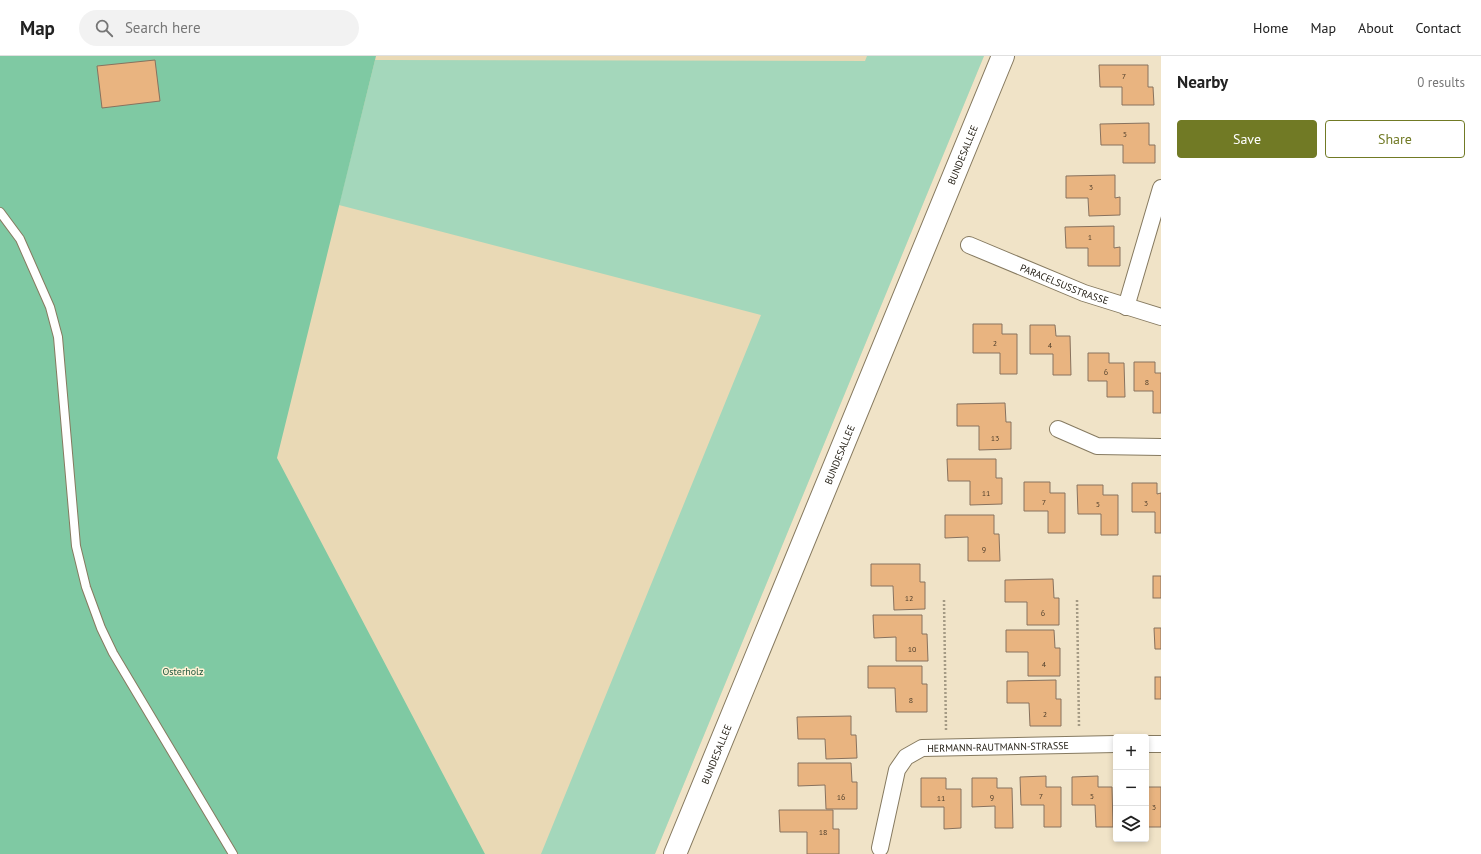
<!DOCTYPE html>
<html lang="en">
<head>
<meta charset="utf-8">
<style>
	body { margin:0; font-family:"PT Sans",sans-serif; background:#f2f2f2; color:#222 }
	.controls { position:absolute; right:12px; bottom:12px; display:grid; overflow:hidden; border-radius:4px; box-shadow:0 2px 6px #0003 }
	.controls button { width:36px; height:36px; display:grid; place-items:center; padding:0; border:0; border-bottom:1px solid #e0e0e0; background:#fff; color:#222; font:20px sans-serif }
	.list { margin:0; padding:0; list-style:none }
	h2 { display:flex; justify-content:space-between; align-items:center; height:52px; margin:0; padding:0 16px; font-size:17px }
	h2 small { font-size:13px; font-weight:400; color:#767676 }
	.actions { display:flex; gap:8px; padding:12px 16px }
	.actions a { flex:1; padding:9px 0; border:1px solid #717a25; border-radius:4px; text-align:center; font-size:14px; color:#717a25 }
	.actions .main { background:#717a25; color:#fff }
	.icon { flex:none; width:22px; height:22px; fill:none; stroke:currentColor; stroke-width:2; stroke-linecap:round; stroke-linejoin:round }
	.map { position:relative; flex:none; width:1161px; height:798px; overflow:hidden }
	header { display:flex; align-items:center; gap:24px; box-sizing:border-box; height:56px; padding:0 20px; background:#fff; border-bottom:1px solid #e0e0e0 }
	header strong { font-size:19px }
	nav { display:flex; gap:22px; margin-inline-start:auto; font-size:14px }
	.search { width:280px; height:36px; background:#f2f2f2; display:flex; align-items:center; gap:10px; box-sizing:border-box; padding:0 14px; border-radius:22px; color:#767676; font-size:15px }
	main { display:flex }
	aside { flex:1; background:#fff }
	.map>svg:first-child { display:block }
	.built { fill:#e9d9b5 }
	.green { fill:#a4d7bb }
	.forest { fill:#7fc9a3 }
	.building { fill:#e9b480; stroke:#88725e }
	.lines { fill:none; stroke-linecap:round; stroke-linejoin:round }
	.lane-casing { stroke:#867a60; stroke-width:10 }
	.street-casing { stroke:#867a60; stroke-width:18 }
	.secondary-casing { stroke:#867a60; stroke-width:24 }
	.path { stroke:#a49a84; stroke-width:2.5; stroke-dasharray:2 2; stroke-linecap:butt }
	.lane { stroke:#fff; stroke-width:8 }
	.street { stroke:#fff; stroke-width:16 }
	.secondary { stroke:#fff; stroke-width:22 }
	.labels { text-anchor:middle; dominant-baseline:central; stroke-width:3; stroke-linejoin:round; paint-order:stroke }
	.number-label { font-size:8px; fill:#52412d }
	.street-label { font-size:10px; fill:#201b11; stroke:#fef1d4 }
	.park-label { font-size:10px; fill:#235a41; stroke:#fef1d4 }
</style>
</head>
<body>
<header>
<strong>Map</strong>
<div class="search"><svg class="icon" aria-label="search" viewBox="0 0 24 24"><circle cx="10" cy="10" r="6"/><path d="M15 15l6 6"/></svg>Search here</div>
<nav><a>Home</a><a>Map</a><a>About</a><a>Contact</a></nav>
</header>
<main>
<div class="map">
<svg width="1161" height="798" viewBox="0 0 1161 798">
	<rect width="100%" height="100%" fill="#f0e3c7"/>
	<!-- built -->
	<polygon class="built" points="0,0 984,0 655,798 0,798"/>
	<!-- green -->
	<polygon class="green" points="867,0 984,0 655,798 541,798 761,259 339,149 375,4 865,5"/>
	<!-- forest -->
	<polygon class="forest" points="0,0 376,0 277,402 485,798 0,798"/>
	<!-- building -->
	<g class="building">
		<polygon points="155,4 160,45 102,52 97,10"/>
		<polygon points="1099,9 1148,9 1148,31 1153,31 1154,49 1122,49 1122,31 1100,31"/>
		<polygon points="1149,67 1149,89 1155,89 1155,107 1123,107 1123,89 1101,89 1100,68"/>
		<polygon points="1115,119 1115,142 1120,141 1120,159 1089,160 1088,142 1066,142 1066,120"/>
		<polygon points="1114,170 1114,192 1120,191 1120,210 1088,210 1088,192 1066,192 1065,171"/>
		<polygon points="973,268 1002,268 1002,278 1017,278 1017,318 1000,318 1000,297 973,297"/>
		<polygon points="1030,269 1055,269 1056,280 1070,280 1071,319 1053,319 1053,298 1030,298"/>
		<polygon points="1088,297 1109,297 1109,307 1124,307 1125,341 1107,341 1107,325 1088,325"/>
		<polygon points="1134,306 1155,306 1155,317 1161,317 1161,357 1153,357 1153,335 1134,335"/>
		<polygon points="1005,347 1006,366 1011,366 1011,393 979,394 979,370 957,370 957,348"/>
		<polygon points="947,403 996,403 996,422 1002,422 1002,448 970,449 970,425 948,425"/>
		<polygon points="1024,426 1050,426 1050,437 1065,437 1065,477 1048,477 1048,455 1024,455"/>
		<polygon points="1132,427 1157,427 1157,438 1161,437 1161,477 1155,477 1155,456 1132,456"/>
		<polygon points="1077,429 1103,429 1103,439 1118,439 1118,479 1101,479 1101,458 1078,458"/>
		<polygon points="945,459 994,459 994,478 999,478 1000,505 968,505 968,481 945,482"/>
		<polygon points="871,508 920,508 920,526 925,526 925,553 894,554 893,530 871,530"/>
		<rect x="1153" y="520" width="8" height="22"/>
		<polygon points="1053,523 1054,542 1059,542 1059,569 1027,569 1027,546 1005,546 1005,524"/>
		<polygon points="873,559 922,559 922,578 927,578 928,605 896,605 896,581 874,582"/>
		<polygon points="1154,572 1161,572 1161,593 1155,593"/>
		<polygon points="1006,574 1054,574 1055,592 1060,592 1060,620 1028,620 1028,596 1006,596"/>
		<polygon points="868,610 922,610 922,628 927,628 927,656 896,656 895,632 868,632"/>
		<rect x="1155" y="621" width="6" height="22"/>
		<polygon points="1056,624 1056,643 1061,643 1061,670 1030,670 1029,647 1007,647 1007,625"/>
		<polygon points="851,660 851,679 856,679 857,702 826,703 825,683 798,683 797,661"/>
		<polygon points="798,707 851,707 852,726 857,726 857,753 826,753 825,729 798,730"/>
		<polygon points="1046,720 1046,731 1061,731 1061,771 1044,771 1044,749 1021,749 1020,721"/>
		<polygon points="1098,720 1098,731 1112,731 1113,771 1096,771 1095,749 1072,749 1072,721"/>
		<polygon points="1146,720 1146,731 1161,731 1161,771 1146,771"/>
		<polygon points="921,722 946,722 946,733 961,733 961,772 944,773 944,751 921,751"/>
		<polygon points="972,722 997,722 997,732 1012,732 1013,772 995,772 995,750 972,751"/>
		<polygon points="779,754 833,754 833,773 839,773 839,798 807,798 807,776 780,776"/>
	</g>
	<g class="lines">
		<defs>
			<polyline id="lane" points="0,156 20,183 50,251 58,281 76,490 86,531 101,572 113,597 233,798"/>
			<g id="street">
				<path id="s1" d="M969 189 1084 237 1161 261"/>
				<polyline points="1126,251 1161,132"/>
				<polyline points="1058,373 1097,390 1161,391"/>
				<polyline points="1146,688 1161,688"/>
				<path id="s2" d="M880 792 897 714 906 701 922 692 1116 688"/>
			</g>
			<g id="secondary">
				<path id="s3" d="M675 798 1003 0"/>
			</g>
		</defs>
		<!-- lane casing -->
		<use href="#lane" class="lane-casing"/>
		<!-- street casing -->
		<use href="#street" class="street-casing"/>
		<!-- secondary casing -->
		<use href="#secondary" class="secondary-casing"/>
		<!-- path -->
		<g class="path">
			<polyline points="944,544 946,674"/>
			<polyline points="1077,544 1079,670"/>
		</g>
		<!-- lane -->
		<use href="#lane" class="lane"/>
		<!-- street -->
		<use href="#street" class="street"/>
		<!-- secondary -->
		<use href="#secondary" class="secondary"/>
	</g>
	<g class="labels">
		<!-- number labels -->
		<g class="number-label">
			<text x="1124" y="20">7</text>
			<text x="1125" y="78">5</text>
			<text x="1091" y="131">3</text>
			<text x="1090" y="181">1</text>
			<text x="995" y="287">2</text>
			<text x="1050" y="289">4</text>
			<text x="1106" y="316">6</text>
			<text x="1147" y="326">8</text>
			<text x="995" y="382">13</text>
			<text x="986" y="437">11</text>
			<text x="1044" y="446">7</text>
			<text x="1146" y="447">3</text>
			<text x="1098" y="448">5</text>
			<text x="984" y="493">9</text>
			<text x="909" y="542">12</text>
			<text x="1043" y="557">6</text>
			<text x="912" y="593">10</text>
			<text x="1044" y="608">4</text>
			<text x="911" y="644">8</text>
			<text x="1045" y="658">2</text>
			<text x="1041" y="740">7</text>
			<text x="1092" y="740">5</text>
			<text x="841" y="741">16</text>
			<text x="992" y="741">9</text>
			<text x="941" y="742">11</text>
			<text x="1154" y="751">3</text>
			<text x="823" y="776">18</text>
		</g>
		<!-- street labels -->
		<g class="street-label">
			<text stroke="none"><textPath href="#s3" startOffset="756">BUNDESALLEE</textPath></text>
			<text stroke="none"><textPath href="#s1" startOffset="103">PARACELSUSSTRASSE</textPath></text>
			<text stroke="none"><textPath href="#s3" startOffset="432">BUNDESALLEE</textPath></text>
			<text stroke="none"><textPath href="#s2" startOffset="190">HERMANN-RAUTMANN-STRASSE</textPath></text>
			<text stroke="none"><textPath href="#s3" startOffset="108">BUNDESALLEE</textPath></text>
		</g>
		<!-- park labels -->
		<g class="park-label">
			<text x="183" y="615">Osterholz</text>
		</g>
	</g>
</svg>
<div class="controls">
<button>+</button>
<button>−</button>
<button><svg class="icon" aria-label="layers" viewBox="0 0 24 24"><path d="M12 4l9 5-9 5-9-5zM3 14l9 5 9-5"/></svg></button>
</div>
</div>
<aside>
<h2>Nearby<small>0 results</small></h2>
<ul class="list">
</ul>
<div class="actions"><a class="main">Save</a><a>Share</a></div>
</aside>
</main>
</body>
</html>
